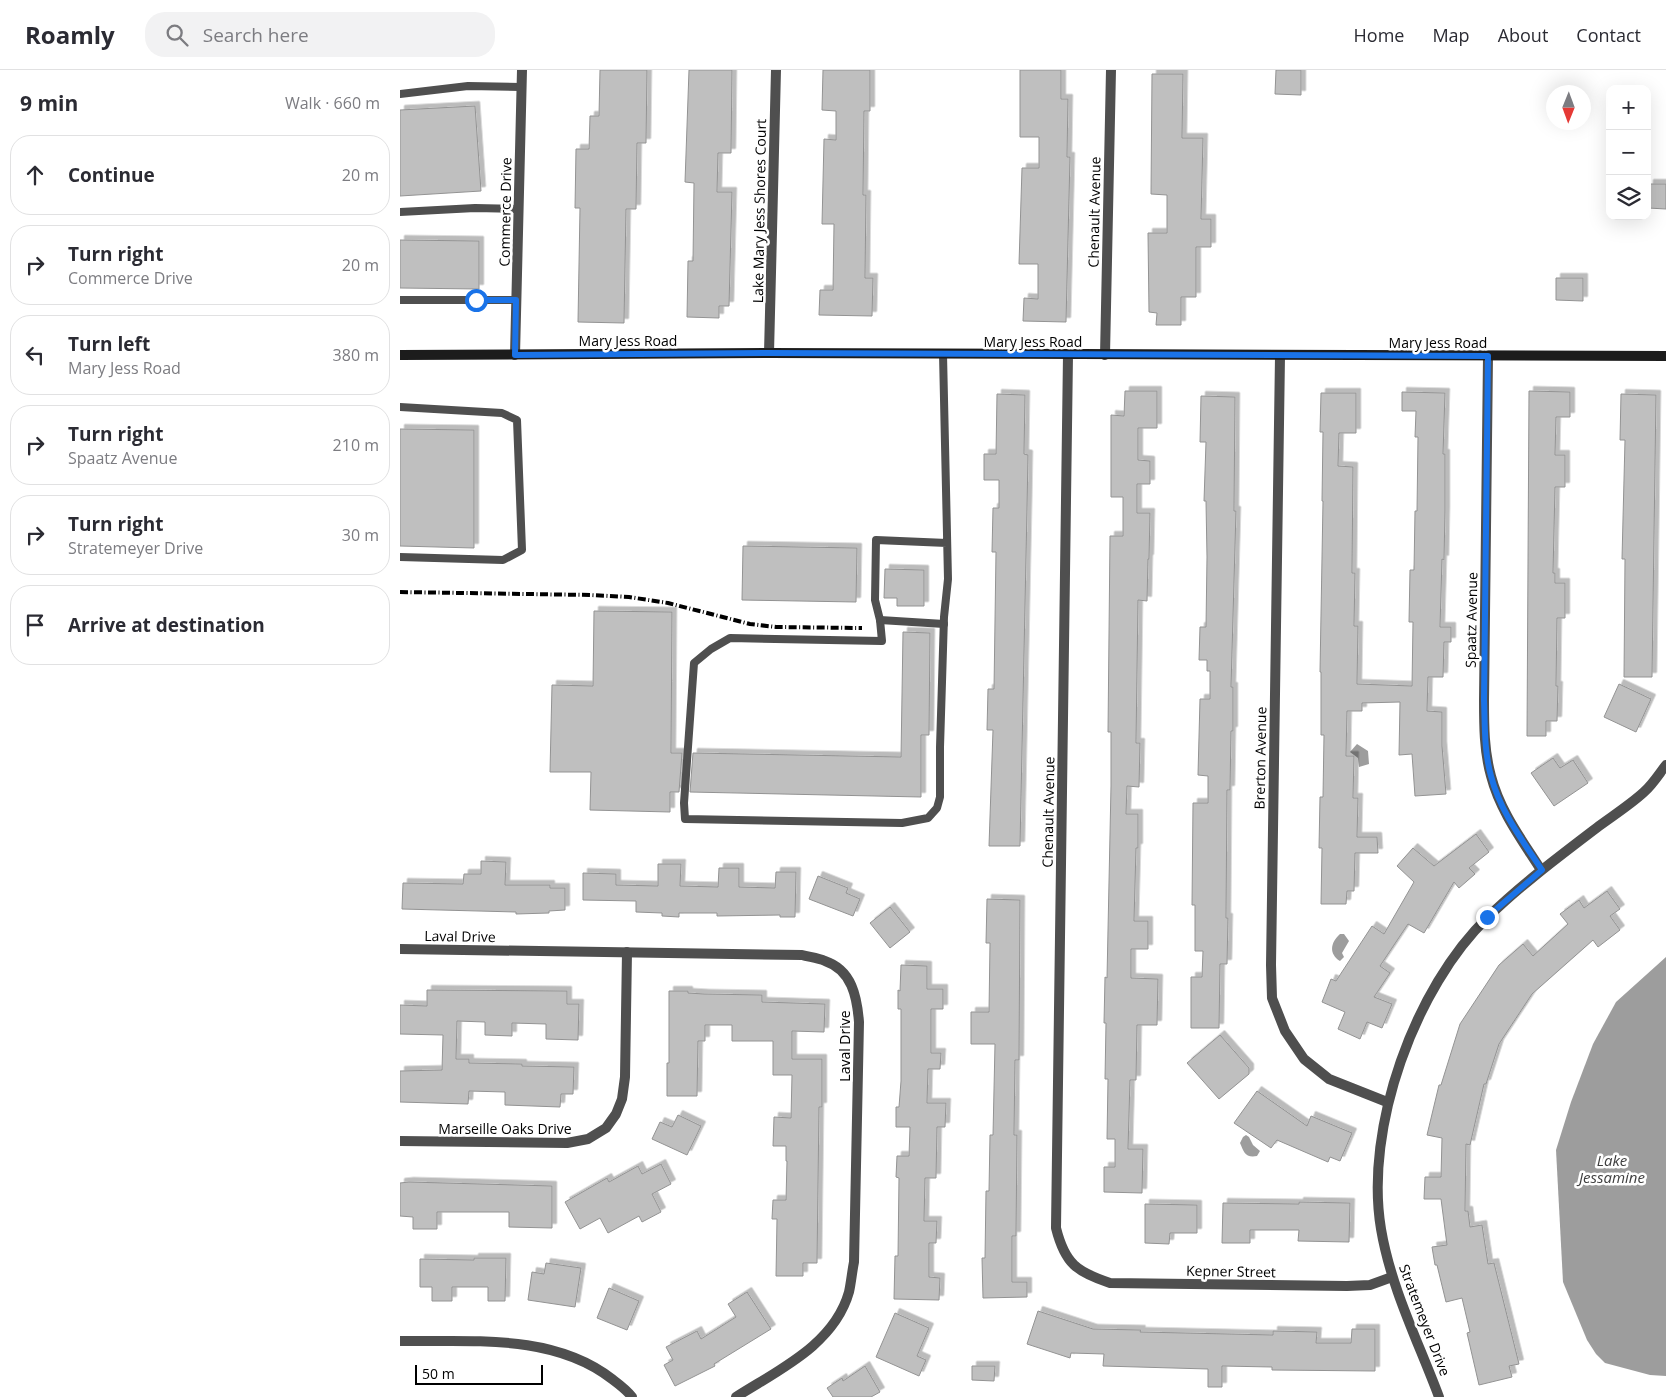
<!DOCTYPE html>
<html lang="en">
<head>
<meta charset="utf-8">
<style>
	body { margin:0; font-family:"Open Sans",sans-serif; background:#f2f2f3; color:#2b2b33 }
	.controls { position:absolute; right:15px; top:15px; display:grid; overflow:hidden; border-radius:10px; box-shadow:0 5px 20px #0002 }
	.controls button { width:45px; height:45px; display:grid; place-items:center; padding:0; border:0; border-bottom:1px solid #e1e1e2; background:#fff; color:#2b2b33; font:25px sans-serif }
	.compass { position:absolute; left:1146px; top:15px; width:45px; height:45px; border-radius:50%; background:#fff; box-shadow:0 5px 20px #0002; rotate:181deg }
	.scale { position:absolute; left:15px; bottom:12px; width:128px; box-sizing:border-box; padding-left:5px; border:2px solid #000; border-top:0; font-size:14px; line-height:18px; white-space:nowrap; color:#000; -webkit-text-stroke:4px #fff; paint-order:stroke }
	.stop { position:absolute; width:15px; height:15px; margin:-11px; border:4px solid #1a73e8; border-radius:50%; background:#fff }
	.stop.end { background:#1a73e8; border-color:#fff; box-shadow:0 1px 5px #0008 }
	.list { margin:0; padding:0; list-style:none }
	h2 { display:flex; justify-content:space-between; align-items:center; height:65px; margin:0; padding:0 20px; font-size:21px }
	h2 small { font-size:16px; font-weight:400; color:#7c7c81 }
	.list li { display:grid; grid-template-columns:32px 1fr auto; gap:15px; align-items:center; box-sizing:border-box; height:80px; margin:0 10px 10px; padding:0 10px; border:1px solid #e1e1e2; border-radius:20px }
	.list b { display:block; font-size:19px; white-space:nowrap }
	.list p { margin:0; font-size:16px; white-space:nowrap; color:#7c7c81 }
	.list em { font-size:16px; font-style:normal; color:#7c7c81 }
	.icon { flex:none; width:28px; height:28px; fill:none; stroke:currentColor; stroke-width:2; stroke-linecap:round; stroke-linejoin:round }
	.map { position:relative; flex:none; width:1266px; height:1327px; overflow:hidden }
	header { display:flex; align-items:center; gap:30px; box-sizing:border-box; height:70px; padding:0 25px; background:#fff; border-bottom:1px solid #e1e1e2 }
	header strong { font-size:24px }
	nav { display:flex; gap:28px; margin-inline-start:auto; font-size:18px }
	.search { width:350px; height:45px; background:#f2f2f3; display:flex; align-items:center; gap:12px; box-sizing:border-box; padding:0 18px; border-radius:20px; color:#7c7c81; font-size:19px }
	main { display:flex }
	aside { flex:1; background:#fff }
	.map>svg:first-child { display:block }
	.water { fill:#9d9d9d }
	.building { fill:#bfbfbf; stroke:#939393; filter:url(#shadow) }
	.lines { fill:none; stroke-linecap:round; stroke-linejoin:round }
	.lane { stroke:#4f4f4f; stroke-width:8 }
	.street { stroke:#4f4f4f; stroke-width:10 }
	.secondary { stroke:#1c1c1c; stroke-width:10 }
	.rail { stroke:#000; stroke-width:4; stroke-dasharray:8 2.5 1 2.5; stroke-linecap:butt }
	.route { stroke:#1a73e8; stroke-width:6 }
	.labels { text-anchor:middle; dominant-baseline:central; stroke-width:5; stroke-linejoin:round; paint-order:stroke }
	.street-label { font-size:14px; fill:#000; stroke:#fff }
	.water-label { font-size:15px; font-style:italic; fill:#3e3e3e; stroke:#fff }
</style>
</head>
<body>
<header>
<strong>Roamly</strong>
<div class="search"><svg class="icon" aria-label="search" viewBox="0 0 24 24"><circle cx="10" cy="10" r="6"/><path d="M15 15l6 6"/></svg>Search here</div>
<nav><a>Home</a><a>Map</a><a>About</a><a>Contact</a></nav>
</header>
<main>
<aside>
<h2>9 min<small>Walk · 660 m</small></h2>
<ul class="list">
<li><svg class="icon" aria-label="ahead" viewBox="0 0 24 24"><path d="M12 20V5M6 11l6-6 6 6"/></svg><div><b>Continue</b></div><em>20 m</em></li>
<li><svg class="icon" aria-label="right" viewBox="0 0 24 24"><path d="M7 20v-9h11M14 6l5 5-5 5"/></svg><div><b>Turn right</b><p>Commerce Drive</p></div><em>20 m</em></li>
<li><svg class="icon" aria-label="left" viewBox="0 0 24 24"><path d="M17 20v-9H6M10 6l-5 5 5 5"/></svg><div><b>Turn left</b><p>Mary Jess Road</p></div><em>380 m</em></li>
<li><svg class="icon" aria-label="right" viewBox="0 0 24 24"><path d="M7 20v-9h11M14 6l5 5-5 5"/></svg><div><b>Turn right</b><p>Spaatz Avenue</p></div><em>210 m</em></li>
<li><svg class="icon" aria-label="right" viewBox="0 0 24 24"><path d="M7 20v-9h11M14 6l5 5-5 5"/></svg><div><b>Turn right</b><p>Stratemeyer Drive</p></div><em>30 m</em></li>
<li><svg class="icon" aria-label="arrive" viewBox="0 0 24 24"><path d="M6 21V4h12l-3 4 3 4H6"/></svg><div><b>Arrive at destination</b></div></li>
</ul>
</aside>
<div class="map">
<svg width="1266" height="1327" viewBox="0 0 1266 1327">
	<defs>
		<filter id="shadow"><feDropShadow dx="4.5" dy="-4.5" stdDeviation="0" flood-color="#0004"/></filter>
	</defs>
	<rect width="100%" height="100%" fill="#fff"/>
	<!-- water -->
	<g class="water">
		<polygon points="957,674 968,681 969,694 959,697 958,688 950,682"/>
		<path d="M940 864H944L949 871 942 883 944 887 940 891C929 884 930 873 940 864Z"/>
		<polygon points="1266,887 1266,1306 1250,1305 1205,1293 1196,1284 1187,1270 1163,1212 1156,1080 1171,1032 1193,974 1216,932"/>
		<path d="M846 1065 849 1067 853 1075 860 1081 857 1086C845 1088 844 1082 840 1073L843 1067Z"/>
	</g>
	<!-- building -->
	<g class="building">
		<polygon points="200,0 247,0 246,73 237,73 236,139 226,139 224,253 178,252 180,138 175,138 176,79 189,79 190,46 199,46"/>
		<polygon points="289,0 332,0 331,83 318,83 317,122 332,122 329,236 319,236 319,248 287,247 288,191 293,191 294,113 285,112"/>
		<polygon points="423,0 470,0 470,41 464,41 463,125 466,125 465,208 473,208 472,246 419,245 420,220 433,220 434,154 422,154 424,69 436,70 436,41 422,40"/>
		<polygon points="620,0 661,0 661,29 668,29 667,87 670,87 666,252 623,251 624,228 638,229 638,194 619,194 622,98 639,98 639,67 620,67"/>
		<polygon points="876,0 901,0 901,25 875,24"/>
		<polygon points="752,4 783,4 782,68 803,68 801,149 811,149 811,177 796,177 796,227 781,227 781,255 756,255 757,243 749,242 748,163 767,163 767,125 751,124"/>
		<polygon points="75,36 81,121 0,126 0,40"/>
		<polygon points="1249,114 1266,114 1266,139 1248,138"/>
		<polygon points="0,170 79,171 79,219 0,218"/>
		<polygon points="1156,208 1183,208 1183,231 1156,230"/>
		<polygon points="725,321 757,321 757,358 738,358 738,390 750,391 750,414 737,414 737,443 750,443 749,489 748,489 747,531 738,530 736,673 740,673 739,717 727,716 726,744 738,744 738,778 736,778 734,851 748,851 748,879 731,879 731,908 758,909 757,955 737,955 736,1010 730,1010 728,1079 743,1079 742,1123 704,1122 704,1097 715,1097 715,1069 707,1069 708,1009 705,1009 706,953 704,953 705,907 707,908 711,716 711,662 708,662 710,466 723,466 723,427 711,427 711,345 724,346"/>
		<polygon points="1129,321 1170,322 1170,347 1156,347 1155,385 1165,385 1165,417 1155,417 1153,503 1155,503 1155,513 1165,513 1165,548 1157,548 1156,616 1158,616 1157,651 1146,651 1146,666 1127,666"/>
		<polygon points="1002,322 1045,323 1043,384 1045,384 1045,441 1044,490 1042,489 1040,557 1051,557 1051,572 1044,572 1043,607 1028,607 1027,641 1042,642 1042,676 1046,724 1015,726 1012,684 999,685 1000,632 962,633 962,641 947,641 946,686 954,686 953,728 958,728 957,767 977,767 978,783 955,783 954,821 947,821 946,834 921,834 922,778 919,778 920,727 923,727 924,665 921,665 921,602 920,602 923,431 922,431 923,362 920,362 921,323 956,323 956,363 939,363 938,396 953,397 952,503 955,503 954,556 958,556 957,614 1012,616 1013,552 1009,552 1010,500 1014,500 1015,441 1017,441 1018,367 1015,367 1016,341 1002,341"/>
		<polygon points="597,324 625,325 624,384 628,385 627,439 620,776 589,776 593,660 587,660 588,619 594,619 596,482 592,482 593,438 599,438 599,410 584,410 584,384 596,384"/>
		<polygon points="1221,324 1256,325 1252,607 1224,607 1225,489 1222,489 1225,370 1220,370"/>
		<polygon points="801,326 835,327 834,441 836,441 831,617 833,617 833,661 831,661 830,720 827,720 826,848 828,848 827,894 820,894 819,958 791,958 791,907 802,907 803,881 795,881 795,835 792,835 793,733 808,733 808,706 798,705 800,629 810,629 810,601 807,601 807,590 799,590 800,557 806,557 807,487 806,431 804,431 806,372 800,372"/>
		<polygon points="0,359 74,360 74,478 0,476"/>
		<polygon points="343,476 457,478 456,532 342,530"/>
		<polygon points="485,499 524,500 524,536 497,536 497,528 484,528"/>
		<polygon points="194,541 272,542 271,683 282,683 279,722 270,722 270,742 190,740 191,702 150,702 152,615 193,616"/>
		<polygon points="503,562 530,563 529,665 521,665 521,727 290,722 293,683 501,687"/>
		<polygon points="1219,614 1251,629 1236,662 1204,647"/>
		<polygon points="1153,688 1160,698 1173,690 1188,713 1154,736 1131,703"/>
		<polygon points="1076,764 1089,782 1069,798 1075,804 1059,818 1054,812 1024,863 1008,854 980,896 990,903 974,927 992,934 982,958 967,952 960,969 938,959 945,942 922,932 931,909 936,911 972,856 984,864 1014,812 997,796 1013,778 1034,796"/>
		<polygon points="81,791 106,792 105,815 150,815 150,818 165,818 165,840 149,841 149,843 116,844 116,842 2,839 3,813 63,814 64,804 81,804"/>
		<polygon points="258,794 281,794 280,816 318,817 319,798 339,798 339,817 375,818 376,802 396,802 395,847 380,847 380,845 317,846 317,843 279,843 279,847 262,846 262,843 236,842 236,831 183,830 183,803 216,804 216,815 258,816"/>
		<polygon points="418,806 448,818 446,823 460,829 453,846 409,829"/>
		<polygon points="1207,821 1220,839 1210,846 1220,860 1198,877 1193,870 1132,924 1099,974 1086,1014 1084,1014 1070,1075 1066,1074 1065,1141 1068,1141 1070,1157 1082,1155 1088,1194 1094,1193 1119,1294 1109,1296 1112,1307 1079,1315 1067,1263 1070,1262 1062,1228 1046,1232 1037,1195 1035,1195 1032,1177 1047,1175 1041,1129 1024,1129 1025,1107 1041,1107 1042,1068 1027,1065 1039,1015 1041,1015 1060,954 1099,895 1123,874 1133,886 1168,854 1160,844 1179,830 1184,838"/>
		<polygon points="587,829 620,830 619,990 615,990 614,1065 617,1065 616,1166 612,1166 612,1212 627,1212 627,1227 583,1228 582,1188 585,1188 586,1121 589,1121 590,1065 593,1065 595,974 571,974 571,942 589,942 590,873 586,873"/>
		<polygon points="490,837 510,862 490,878 470,853"/>
		<polygon points="501,895 527,896 527,919 543,919 543,939 531,939 531,983 541,983 540,999 528,999 527,1033 546,1033 545,1057 537,1057 536,1108 525,1108 524,1151 537,1151 536,1173 529,1173 529,1207 540,1208 539,1230 494,1229 495,1186 498,1186 499,1108 496,1107 497,1086 509,1086 510,1057 496,1057 496,1037 499,1037 501,1011 501,939 498,939 498,920 500,921"/>
		<polygon points="27,920 167,921 167,934 179,934 178,970 146,969 146,954 112,953 112,966 85,965 85,952 57,951 56,989 69,989 69,993 122,994 122,996 174,997 173,1024 161,1024 160,1037 105,1035 105,1022 69,1021 68,1034 0,1032 0,1001 42,1000 43,965 0,964 0,935 27,936"/>
		<polygon points="269,921 288,921 288,923 304,924 362,925 362,932 425,934 424,962 392,961 392,989 422,989 422,1037 419,1037 417,1193 403,1193 403,1206 376,1206 377,1149 372,1149 373,1130 386,1130 387,1091 386,1091 386,1076 373,1076 374,1047 391,1048 392,1005 373,1005 373,971 332,971 332,955 305,955 305,971 298,971 297,1026 267,1026 267,993 269,993"/>
		<polygon points="820,965 849,998 849,1004 819,1029 787,993"/>
		<polygon points="857,1021 907,1056 911,1046 952,1063 940,1091 930,1087 928,1092 877,1070 871,1078 834,1053"/>
		<polygon points="278,1045 301,1056 287,1085 252,1069 260,1052 272,1057"/>
		<polygon points="261,1094 271,1114 252,1124 261,1142 242,1152 239,1146 208,1163 200,1148 180,1159 165,1132 207,1108 209,1112 238,1096 242,1104"/>
		<polygon points="9,1112 152,1116 152,1158 109,1157 109,1142 37,1142 37,1159 13,1159 13,1147 0,1146 0,1113"/>
		<polygon points="899,1132 950,1133 949,1172 898,1171 899,1160 850,1160 850,1173 822,1173 823,1133 899,1134"/>
		<polygon points="745,1134 797,1135 797,1163 770,1163 769,1174 745,1173"/>
		<polygon points="74,1188 106,1188 105,1231 88,1231 88,1217 52,1217 52,1231 32,1231 32,1217 20,1217 20,1189 74,1190"/>
		<polygon points="146,1193 181,1198 175,1237 128,1230 132,1202 144,1204"/>
		<polygon points="209,1218 239,1231 227,1260 197,1248"/>
		<polygon points="347,1222 371,1259 314,1294 315,1296 275,1316 264,1295 273,1290 266,1277 297,1261 301,1269 336,1247 328,1234"/>
		<polygon points="638,1241 693,1259 741,1260 740,1262 873,1265 873,1261 917,1262 916,1273 951,1273 952,1259 975,1259 975,1301 872,1300 872,1297 822,1296 822,1317 808,1317 808,1299 703,1296 704,1284 671,1283 670,1288 627,1274"/>
		<polygon points="495,1243 529,1258 517,1286 526,1290 519,1306 476,1287"/>
		<polygon points="465,1296 480,1322 471,1327 433,1327 427,1318 442,1308 443,1311"/>
		<polygon points="572,1296 595,1296 594,1311 572,1310"/>
	</g>
	<g class="lines">
		<!-- lane -->
		<g class="lane">
			<polyline points="0,24 68,16 121,17"/>
			<polyline points="0,142 75,138 119,139"/>
			<polyline points="0,230 116,230"/>
			<polyline points="543,284 548,509 544,547 540,677 540,727 537,738 528,748 502,753 285,749 284,733 294,593 311,579 330,568 482,571 480,550 475,530 476,470 547,473"/>
			<polyline points="0,337 102,343 117,350 122,480 103,490 0,487"/>
			<polyline points="480,550 544,554"/>
		</g>
		<!-- street -->
		<g class="street">
			<polyline points="369,283 376,0"/>
			<polyline points="115,285 122,0"/>
			<path d="M668 285 656 1158C665 1194 677 1202 710 1213L947 1216 970 1215 992 1207"/>
			<polyline points="705,285 711,0"/>
			<polyline points="880,286 871,895 872,928 885,961 904,989 929,1009 987,1032"/>
			<path d="M1088 286 1084 630C1084 655 1084 681 1091 706 1100 741 1122 770 1141 800"/>
			<path d="M0 879 402 885C409 887 418 888 425 891 452 900 457 927 459 952L454 1192C452 1202 451 1213 449 1222 434 1275 378 1300 336 1327"/>
			<polyline points="0,1071 167,1073 188,1069 206,1058 216,1044 222,1029 225,1007 227,882"/>
			<path d="M0 1271C71 1272 153 1263 212 1309 220 1315 227 1320 232 1327"/>
			<path d="M1039 1327C1018 1271 991 1218 981 1159 964 1058 1015 917 1088 847 1122 814 1161 785 1199 756 1214 745 1231 734 1244 722 1253 714 1259 704 1266 695"/>
		</g>
		<!-- secondary -->
		<polyline class="secondary" points="0,285 369,283 1266,286"/>
		<!-- rail -->
		<polyline class="rail" points="0,522 190,525 229,527 268,533 350,554 376,557 462,558"/>
	</g>
	<g class="lines">
		<!-- route -->
		<path class="route" d="M76 230H116L115 285 369 283 1088 286 1084 630C1085 655 1084 681 1091 706 1100 741 1122 770 1142 800L1087 847"/>
	</g>
	<g class="labels">
		<!-- street labels -->
		<g class="street-label">
			<text transform="translate(359 141) rotate(-89)">Lake Mary Jess Shores Court</text>
			<text transform="translate(105 142) rotate(-89)">Commerce Drive</text>
			<text transform="translate(694 142) rotate(-89)">Chenault Avenue</text>
			<text x="228" y="270">Mary Jess Road</text>
			<text x="633" y="271">Mary Jess Road</text>
			<text x="1038" y="272">Mary Jess Road</text>
			<text transform="translate(1071 550) rotate(-89)">Spaatz Avenue</text>
			<text transform="translate(860 688) rotate(-89)">Brerton Avenue</text>
			<text transform="translate(648 742) rotate(-89)">Chenault Avenue</text>
			<text transform="translate(60 866) rotate(1)">Laval Drive</text>
			<text transform="translate(444 976) rotate(-90)">Laval Drive</text>
			<text x="105" y="1058">Marseille Oaks Drive</text>
			<text transform="translate(831 1201) rotate(1)">Kepner Street</text>
			<text transform="translate(1025 1250) rotate(69)">Stratemeyer Drive</text>
		</g>
		<!-- water labels -->
		<g class="water-label">
			<text x="1212" y="1090">Lake<tspan x="1212" dy="17">Jessamine</tspan></text>
		</g>
	</g>
</svg>
<div class="controls">
<button>+</button>
<button>−</button>
<button><svg class="icon" aria-label="layers" viewBox="0 0 24 24"><path d="M12 4l9 5-9 5-9-5zM3 14l9 5 9-5"/></svg></button>
</div>
<svg class="compass" viewBox="-18 -18 36 36"><path d="M0-13l5 13h-10z" fill="#e53935"/><path d="M0 13l5-13h-10z" fill="#7c7c81"/></svg>
<div class="scale">50 m</div>
<div class="stop" style="left:76px;top:230px"></div>
<div class="stop end" style="left:1087px;top:847px"></div>
</div>
</main>
</body>
</html>
